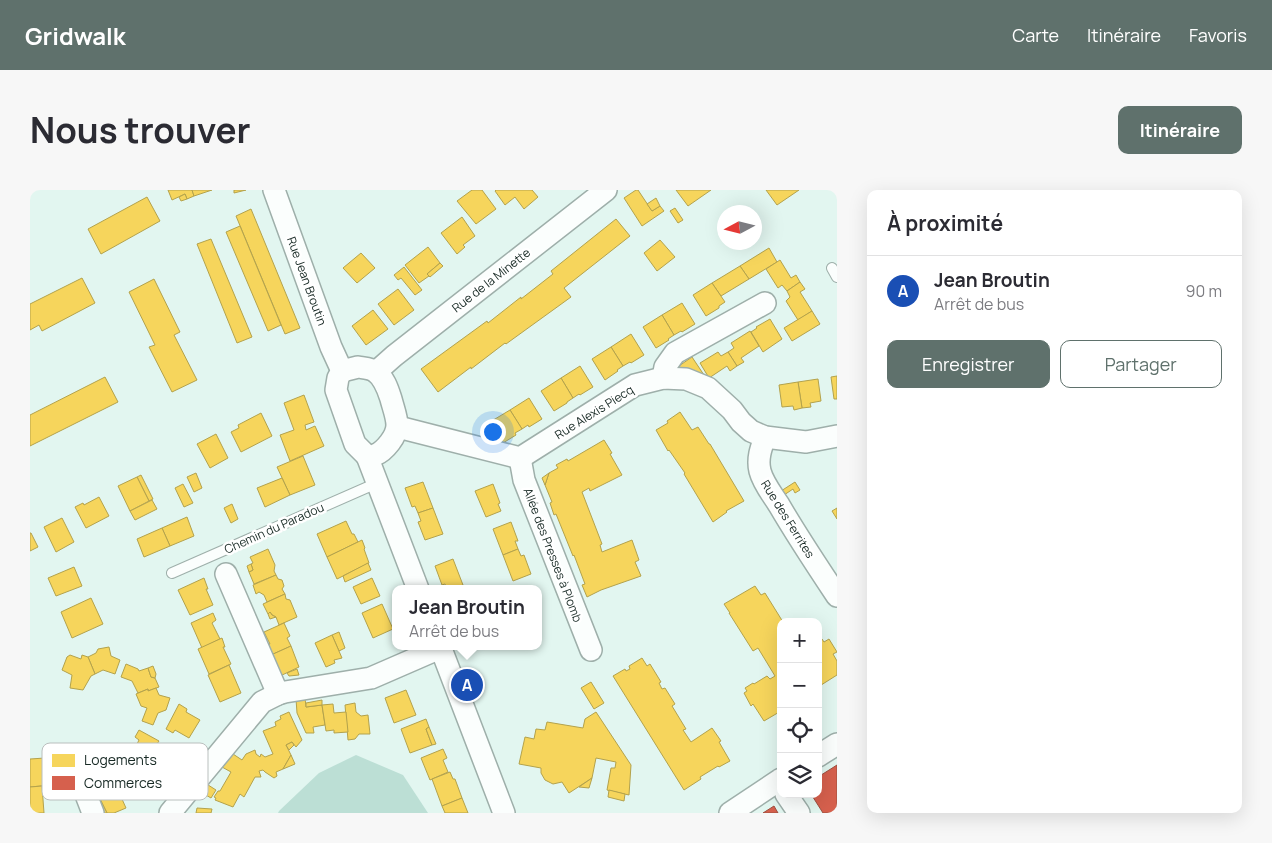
<!DOCTYPE html>
<html lang="fr">
<head>
<meta charset="utf-8">
<style>
	body { margin:0; font-family:Manrope,sans-serif; background:#f7f7f7; color:#2b2b33 }
	.controls { position:absolute; right:15px; bottom:15px; display:grid; overflow:hidden; border-radius:10px; box-shadow:0 5px 20px #0002 }
	.controls button { width:45px; height:45px; display:grid; place-items:center; padding:0; border:0; border-bottom:1px solid #e1e1e2; background:#fff; color:#2b2b33; font:25px sans-serif }
	.compass { position:absolute; left:687px; top:15px; width:45px; height:45px; border-radius:50%; background:#fff; box-shadow:0 5px 20px #0002; rotate:263deg }
	.you { position:absolute; left:462px; top:241px; width:18px; height:18px; margin:-12px; border:4px solid #fff; border-radius:50%; background:#1a73e8; box-shadow:0 0 0 8px #1a73e833 }
	.badge { display:grid; place-items:center; width:32px; height:32px; border-radius:50%; background:#5f716c; color:#fff; font-size:16px; font-weight:700 }
	.pin { position:absolute; translate:-50% -50%; border:2px solid #fff; box-shadow:0 1px 5px #0006 }
	.popup { position:absolute; left:362px; top:395px; width:150px; height:65px; box-sizing:border-box; display:grid; place-content:center; border-radius:10px; background:#fff; filter:drop-shadow(0 1px 4px #0005); font-size:16px; white-space:nowrap; color:#7c7c81 }
	.popup b { font-size:19px; color:#2b2b33 }
	.popup::after { content:''; position:absolute; left:50%; top:100%; margin-left:-10px; border:10px solid transparent; border-top-color:#fff }
	.list { margin:0; padding:0; list-style:none }
	h2 { display:flex; justify-content:space-between; align-items:center; height:65px; margin:0; padding:0 20px; font-size:21px }
	h2 small { font-size:16px; font-weight:400; color:#7c7c81 }
	.list li { display:grid; grid-template-columns:32px 1fr auto; gap:15px; align-items:center; box-sizing:border-box; height:70px; padding:0 20px; border-top:1px solid #e1e1e2 }
	.list b { display:block; font-size:19px; white-space:nowrap }
	.list p { margin:0; font-size:16px; white-space:nowrap; color:#7c7c81 }
	.list em { font-size:16px; font-style:normal; color:#7c7c81 }
	.actions { display:flex; gap:10px; padding:15px 20px }
	.actions a { flex:1; padding:11px 0; border:1px solid #5f716c; border-radius:10px; text-align:center; font-size:18px; color:#5f716c }
	.actions .main { background:#5f716c; color:#fff }
	.icon { flex:none; width:28px; height:28px; fill:none; stroke:currentColor; stroke-width:2; stroke-linecap:round; stroke-linejoin:round }
	.map { position:relative; flex:none; width:807px; height:623px; overflow:hidden; border-radius:10px }
	header { display:flex; align-items:center; gap:30px; box-sizing:border-box; height:70px; padding:0 25px; background:#5f716c; color:#fff }
	header strong { font-size:24px }
	nav { display:flex; gap:28px; margin-inline-start:auto; font-size:18px }
	.intro { display:flex; align-items:center; justify-content:space-between; box-sizing:border-box; height:120px; padding:0 30px }
	h1 { margin:0; font-size:35px }
	.button { padding:12px 22px; border-radius:10px; background:#5f716c; color:#fff; font-size:18px; font-weight:700 }
	main { display:flex; gap:30px; padding:0 30px }
	aside { flex:1; background:#fff; border-radius:10px; box-shadow:0 5px 20px #0002 }
	.map>svg:first-child { display:block }
	.green { fill:#bcdfd5 }
	.homes { fill:#f6d55c; stroke:#b3a24c }
	.shops { fill:#d6604d; stroke:#9d5041 }
	.lines { fill:none; stroke-linecap:round; stroke-linejoin:round }
	.service-casing { stroke:#9eafaa; stroke-width:12 }
	.minor-casing { stroke:#9eafaa; stroke-width:24 }
	.service { stroke:#fbfefd; stroke-width:10 }
	.minor { stroke:#fbfefd; stroke-width:21 }
	.labels { text-anchor:middle; dominant-baseline:central; stroke-width:5; stroke-linejoin:round; paint-order:stroke }
	.street-label { font-size:12px; fill:#182a25; stroke:#fff }
	.key { fill:#fff; stroke:#babfbe; stroke-width:1 }
	.key-label { font-size:14px; fill:#182a25 }
</style>
</head>
<body>
<header>
<strong>Gridwalk</strong>
<nav><a>Carte</a><a>Itinéraire</a><a>Favoris</a></nav>
</header>
<div class="intro"><h1>Nous trouver</h1><a class="button">Itinéraire</a></div>
<main>
<div class="map">
<svg width="807" height="623" viewBox="0 0 807 623">
	<rect width="100%" height="100%" fill="#e2f6f0"/>
	<!-- green -->
	<polygon class="green" points="326,565 373,585 398,623 248,623 249,621 289,583"/>
	<!-- homes -->
	<g class="homes">
		<polygon points="138,0 162,0 164,6 157,9 155,4 142,10"/>
		<polygon points="162,0 182,0 164,6"/>
		<polygon points="204,0 216,0 204,3"/>
		<polygon points="442,0 452,0 466,19 446,34 427,11"/>
		<polygon points="466,0 502,0 508,7 494,19 485,7 475,15 465,1"/>
		<polygon points="606,0 608,0 622,21 630,16 634,21 612,36 594,8"/>
		<polygon points="646,0 681,0 658,16"/>
		<polygon points="736,0 769,0 747,15"/>
		<polygon points="155,4 157,9 151,11 149,7"/>
		<polygon points="117,7 130,31 71,64 58,39"/>
		<polygon points="626,8 630,16 622,21 617,14"/>
		<polygon points="645,18 653,30 648,33 640,21"/>
		<polygon points="221,19 270,138 255,144 206,26"/>
		<polygon points="432,27 445,46 433,55 435,57 427,64 411,43"/>
		<polygon points="586,29 600,46 534,98 541,107 476,154 475,153 441,179 441,177 408,202 391,179 457,131 458,133 491,107 491,109 523,84 521,81"/>
		<polygon points="210,36 251,135 238,141 196,42"/>
		<polygon points="181,49 222,147 207,153 167,54"/>
		<polygon points="630,50 645,67 627,81 614,63"/>
		<polygon points="398,57 410,73 397,84 399,86 389,93 375,75"/>
		<polygon points="739,58 747,72 719,89 710,76"/>
		<polygon points="331,63 345,78 327,93 313,78"/>
		<polygon points="750,70 761,88 766,85 770,92 757,101 752,95 748,98 736,79"/>
		<polygon points="410,73 413,76 400,87 397,84"/>
		<polygon points="710,76 719,89 691,106 682,93"/>
		<polygon points="374,77 392,100 385,105 371,88 368,90 364,85"/>
		<polygon points="52,88 65,113 12,141 9,135 0,140 0,114"/>
		<polygon points="124,89 150,142 144,145 167,190 142,202 119,157 125,155 99,102"/>
		<polygon points="770,92 775,99 770,102 782,121 768,130 756,111 760,107 757,101"/>
		<polygon points="682,93 695,112 689,116 689,118 676,126 663,105"/>
		<polygon points="368,99 384,120 364,135 348,114"/>
		<polygon points="652,113 665,134 652,142 651,141 644,145 632,125"/>
		<polygon points="343,120 358,139 336,155 322,136"/>
		<polygon points="782,121 790,134 762,151 754,138"/>
		<polygon points="632,125 644,145 638,149 639,150 626,158 613,137"/>
		<polygon points="740,129 752,149 733,162 721,142 727,138 726,137"/>
		<polygon points="720,141 729,156 711,168 714,172 707,176 698,162 704,158 701,153"/>
		<polygon points="601,144 614,165 601,173 600,172 593,176 581,157"/>
		<polygon points="581,157 593,176 587,180 588,181 575,190 562,169"/>
		<polygon points="688,162 691,166 698,162 707,176 700,181 697,176 679,188 670,173"/>
		<polygon points="662,167 674,185 646,178"/>
		<polygon points="550,176 563,197 550,205 549,204 543,208 531,188"/>
		<polygon points="807,186 807,209 804,209 801,187"/>
		<polygon points="75,187 88,212 0,256 0,225"/>
		<polygon points="531,188 543,208 537,212 537,213 524,221 511,201"/>
		<polygon points="788,189 791,211 780,213 781,217 772,218 768,192"/>
		<polygon points="768,192 772,218 764,220 763,216 752,217 749,195"/>
		<polygon points="274,205 284,232 275,235 276,240 285,236 294,256 260,271 250,245 264,240 254,213"/>
		<polygon points="499,208 512,229 499,237 498,235 492,239 480,220"/>
		<polygon points="480,220 492,239 485,243 486,245 473,253 460,232"/>
		<polygon points="650,222 662,240 668,237 679,254 680,254 714,311 696,321 697,322 683,332 654,284 655,283 639,260 638,261 626,240 638,233 637,231"/>
		<polygon points="231,223 242,246 211,262 201,242 209,238 208,235"/>
		<polygon points="186,244 198,268 180,278 167,254"/>
		<polygon points="574,250 582,263 580,264 592,285 560,301 559,298 552,302 572,354 570,355 572,362 602,350 609,370 605,372 611,386 571,400 557,407 552,395 555,394 544,365 543,366 526,324 524,325 520,313 522,312 515,295 519,283 528,278 526,275 537,269 538,271"/>
		<polygon points="273,266 285,295 260,305 247,277"/>
		<polygon points="166,283 172,298 164,302 157,287"/>
		<polygon points="519,283 515,295 512,288"/>
		<polygon points="111,285 123,309 119,311 107,287"/>
		<polygon points="107,287 119,311 100,321 88,296"/>
		<polygon points="252,288 260,305 235,317 227,298"/>
		<polygon points="393,292 403,318 388,323 385,316 382,317 375,298"/>
		<polygon points="765,292 770,300 765,303 763,299 754,305 751,301"/>
		<polygon points="153,294 163,313 154,317 145,298"/>
		<polygon points="463,294 470,313 468,314 471,321 456,327 445,301"/>
		<polygon points="69,307 79,326 56,338 45,317 53,313 54,315"/>
		<polygon points="122,310 127,319 105,330 100,321"/>
		<polygon points="202,314 208,329 201,333 194,318"/>
		<polygon points="403,318 413,344 395,350 388,332 391,331 388,323"/>
		<polygon points="807,318 807,329 802,321"/>
		<polygon points="157,327 164,346 140,356 132,338"/>
		<polygon points="32,328 44,352 26,362 14,337"/>
		<polygon points="316,331 322,344 324,344 328,352 297,367 287,344"/>
		<polygon points="481,332 488,351 485,351 488,359 473,365 463,339"/>
		<polygon points="132,338 140,356 114,367 107,349"/>
		<polygon points="0,343 1,343 8,357 0,361"/>
		<polygon points="332,350 335,358 334,359 339,373 307,389 297,367"/>
		<polygon points="238,359 245,375 244,381 246,385 224,394 219,382 223,380 221,374 223,373 220,367"/>
		<polygon points="488,359 491,366 494,365 501,384 483,391 473,365"/>
		<polygon points="423,369 433,395 424,399 417,399 415,394 412,395 405,376"/>
		<polygon points="338,373 341,380 315,392 313,386"/>
		<polygon points="221,374 223,380 219,382 217,376"/>
		<polygon points="44,377 52,396 26,406 18,388"/>
		<polygon points="246,385 248,389 252,390 254,396 252,399 255,404 237,412 234,405 229,402 226,404 223,395"/>
		<polygon points="174,388 178,399 176,399 183,415 160,425 148,400"/>
		<polygon points="342,388 350,406 331,414 323,397"/>
		<polygon points="725,396 731,405 735,403 753,432 751,432 751,521 734,531 723,514 721,516 714,503 717,501 715,498 723,493 724,494 737,486 740,489 745,486 728,458 723,461 699,423 700,423 694,414"/>
		<polygon points="255,404 256,409 260,410 267,427 249,435 246,427 242,425 240,422 238,424 233,414"/>
		<polygon points="61,408 73,434 42,448 31,422"/>
		<polygon points="352,414 363,439 343,448 332,423"/>
		<polygon points="240,422 242,425 246,427 240,429 238,424"/>
		<polygon points="183,423 186,430 182,433 190,449 172,458 161,433"/>
		<polygon points="254,433 260,446 257,448 261,456 241,465 237,455 240,454 234,442"/>
		<polygon points="309,442 315,458 309,461 302,445"/>
		<polygon points="302,445 312,468 304,470 305,473 296,477 285,453"/>
		<polygon points="192,448 195,457 193,457 201,474 179,484 168,459"/>
		<polygon points="792,449 794,452 799,449 807,462 803,464 807,471 807,485 788,497 788,452"/>
		<polygon points="261,456 269,477 250,486 241,465"/>
		<polygon points="79,457 81,466 90,470 85,484 73,480 65,484 58,467 66,463 68,459"/>
		<polygon points="40,465 51,469 52,465 58,467 65,484 61,486 53,500 40,498 42,485 32,480 37,467"/>
		<polygon points="612,468 617,476 620,474 631,492 629,493 632,499 635,498 645,514 642,516 656,539 653,540 661,552 682,538 691,551 689,552 700,571 689,577 688,576 670,587 671,589 654,600 583,486 595,479 596,481 600,479 599,476"/>
		<polygon points="96,474 108,479 109,481 118,478 121,487 125,488 129,497 118,501 118,499 108,503 102,491 91,487"/>
		<polygon points="199,475 211,503 190,512 178,485"/>
		<polygon points="123,476 126,484 125,488 121,487 118,478"/>
		<polygon points="267,479 269,485 259,486 257,483"/>
		<polygon points="561,492 574,513 564,519 551,498"/>
		<polygon points="126,498 129,505 140,508 136,520 128,523 123,535 112,531 117,518 111,516 106,504 118,499 118,501"/>
		<polygon points="376,500 386,525 364,533 355,508"/>
		<polygon points="275,508 276,517 292,515 295,535 283,537 284,543 276,543 267,523 266,509"/>
		<polygon points="292,510 292,515 276,517 276,513"/>
		<polygon points="325,513 326,522 331,526 338,525 340,544 329,544 325,549 318,550 315,515"/>
		<polygon points="149,514 157,519 156,522 170,530 159,548 145,540 143,543 136,539"/>
		<polygon points="303,514 304,523 316,522 318,542 304,543 304,540 296,541 292,515"/>
		<polygon points="259,522 272,550 266,557 262,552 256,555 261,565 253,579 246,582 247,586 244,588 235,582 233,580 229,581 231,587 225,587 214,607 210,604 203,617 185,610 186,608 184,607 188,601 190,601 201,582 192,577 200,562 212,570 216,564 225,560 226,564 230,567 231,564 235,567 243,564 233,541 246,536 245,532 251,529 250,526"/>
		<polygon points="566,522 601,575 599,605 577,600 581,578 585,578 586,572 566,568 562,588 539,603 532,592 523,594 515,590 511,583 511,578 489,574 495,547 504,549 506,539 515,540 517,532 553,538 555,529"/>
		<polygon points="396,529 399,537 396,539 402,555 380,563 371,539"/>
		<polygon points="399,537 406,554 402,555 396,539"/>
		<polygon points="109,540 129,551 125,557 127,559 119,573 102,564 109,550 105,547"/>
		<polygon points="262,552 264,555 259,560 256,555"/>
		<polygon points="413,559 417,568 413,570 418,582 400,590 391,568"/>
		<polygon points="261,565 265,574 253,579"/>
		<polygon points="15,568 17,585 22,585 22,595 0,597 0,569"/>
		<polygon points="91,569 113,581 108,589 105,589 101,597 81,587"/>
		<polygon points="420,582 423,589 425,589 432,608 412,616 402,589"/>
		<polygon points="562,588 559,598 549,597"/>
		<polygon points="175,593 186,600 181,608 169,601"/>
		<polygon points="12,596 14,623 0,623 0,597"/>
		<polygon points="87,598 96,618 84,623 77,623 68,605"/>
		<polygon points="579,600 595,604 594,611 578,607"/>
		<polygon points="68,605 77,623 72,623 65,606"/>
		<polygon points="432,608 438,623 415,623 412,616"/>
		<polygon points="167,618 182,619 181,623 166,623"/>
	</g>
	<!-- shops -->
	<g class="shops">
		<polygon points="807,575 807,623 793,623 781,604 788,604 788,587"/>
		<polygon points="744,616 748,623 733,623"/>
	</g>
	<g class="lines">
		<defs>
			<g id="service">
				<polyline points="802,78 807,87"/>
				<polyline points="142,383 347,293"/>
			</g>
			<g id="minor">
				<polyline points="244,0 301,157 312,181"/>
				<path d="M328 177C334 178 341 178 346 182 355 189 358 200 361 209 363 217 367 227 367 235 367 246 355 261 345 265 342 266 340 266 337 266L325 254 306 200 308 188 312 181Z"/>
				<polyline points="346,182 364,166 576,0"/>
				<polyline points="633,188 635,177 645,163 735,113"/>
				<polyline points="368,237 490,268 605,195 633,188 656,189 678,198 702,220 711,232 721,241 735,247 776,252 807,246"/>
				<path d="M735 247C731 258 727 269 730 281 733 293 742 304 749 315 767 346 787 376 807 406"/>
				<polyline points="337,266 388,399"/>
				<polyline points="490,268 494,290 561,460"/>
				<polyline points="196,384 248,504"/>
				<polyline points="410,456 474,623"/>
				<polyline points="788,566 807,554"/>
				<polyline points="48,584 63,623"/>
				<polyline points="756,604 769,623"/>
				<polyline points="140,623 232,512 248,504 255,502 341,488 410,458"/>
				<polyline points="700,623 751,589"/>
			</g>
		</defs>
		<!-- service casing -->
		<use href="#service" class="service-casing"/>
		<!-- minor casing -->
		<use href="#minor" class="minor-casing"/>
		<!-- service -->
		<use href="#service" class="service"/>
		<!-- minor -->
		<use href="#minor" class="minor"/>
	</g>
	<g class="labels">
		<!-- street labels -->
		<g class="street-label">
			<text transform="translate(461 90) rotate(-38)">Rue de la Minette</text>
			<text transform="translate(277 91) rotate(70)">Rue Jean Broutin</text>
			<text transform="translate(564 222) rotate(-32)">Rue Alexis Piecq</text>
			<text transform="translate(758 329) rotate(58)">Rue des Ferrites</text>
			<text transform="translate(244 338) rotate(-24)">Chemin du Paradou</text>
			<text transform="translate(523 365) rotate(69)">Allée des Presses à Plomb</text>
		</g>
	</g>
	<!-- legend -->
	<rect x="12" y="553" width="166" height="57" rx="8" class="key"/>
	<rect x="22" y="564" width="23" height="13" fill="#f6d55c"/>
	<rect x="22" y="586" width="23" height="14" fill="#d6604d"/>
	<g class="key-label">
		<text x="54" y="575">Logements</text>
		<text x="54" y="598">Commerces</text>
	</g>
</svg>
<div class="controls">
<button>+</button>
<button>−</button>
<button><svg class="icon" aria-label="locate" viewBox="0 0 24 24"><circle cx="12" cy="12" r="6"/><path d="M12 2v4M12 18v4M2 12h4M18 12h4"/></svg></button>
<button><svg class="icon" aria-label="layers" viewBox="0 0 24 24"><path d="M12 4l9 5-9 5-9-5zM3 14l9 5 9-5"/></svg></button>
</div>
<svg class="compass" viewBox="-18 -18 36 36"><path d="M0-13l5 13h-10z" fill="#e53935"/><path d="M0 13l5-13h-10z" fill="#7c7c81"/></svg>
<div class="you"></div>
<div class="pin badge" style="left:437px;top:495px;background:#1a4fb4">A</div>
<div class="popup"><b>Jean Broutin</b>Arrêt de bus</div>
</div>
<aside>
<h2>À proximité<small></small></h2>
<ul class="list">
<li><span class="badge" style="background:#1a4fb4">A</span><div><b>Jean Broutin</b><p>Arrêt de bus</p></div><em>90 m</em></li>
</ul>
<div class="actions"><a class="main">Enregistrer</a><a>Partager</a></div>
</aside>
</main>
</body>
</html>
